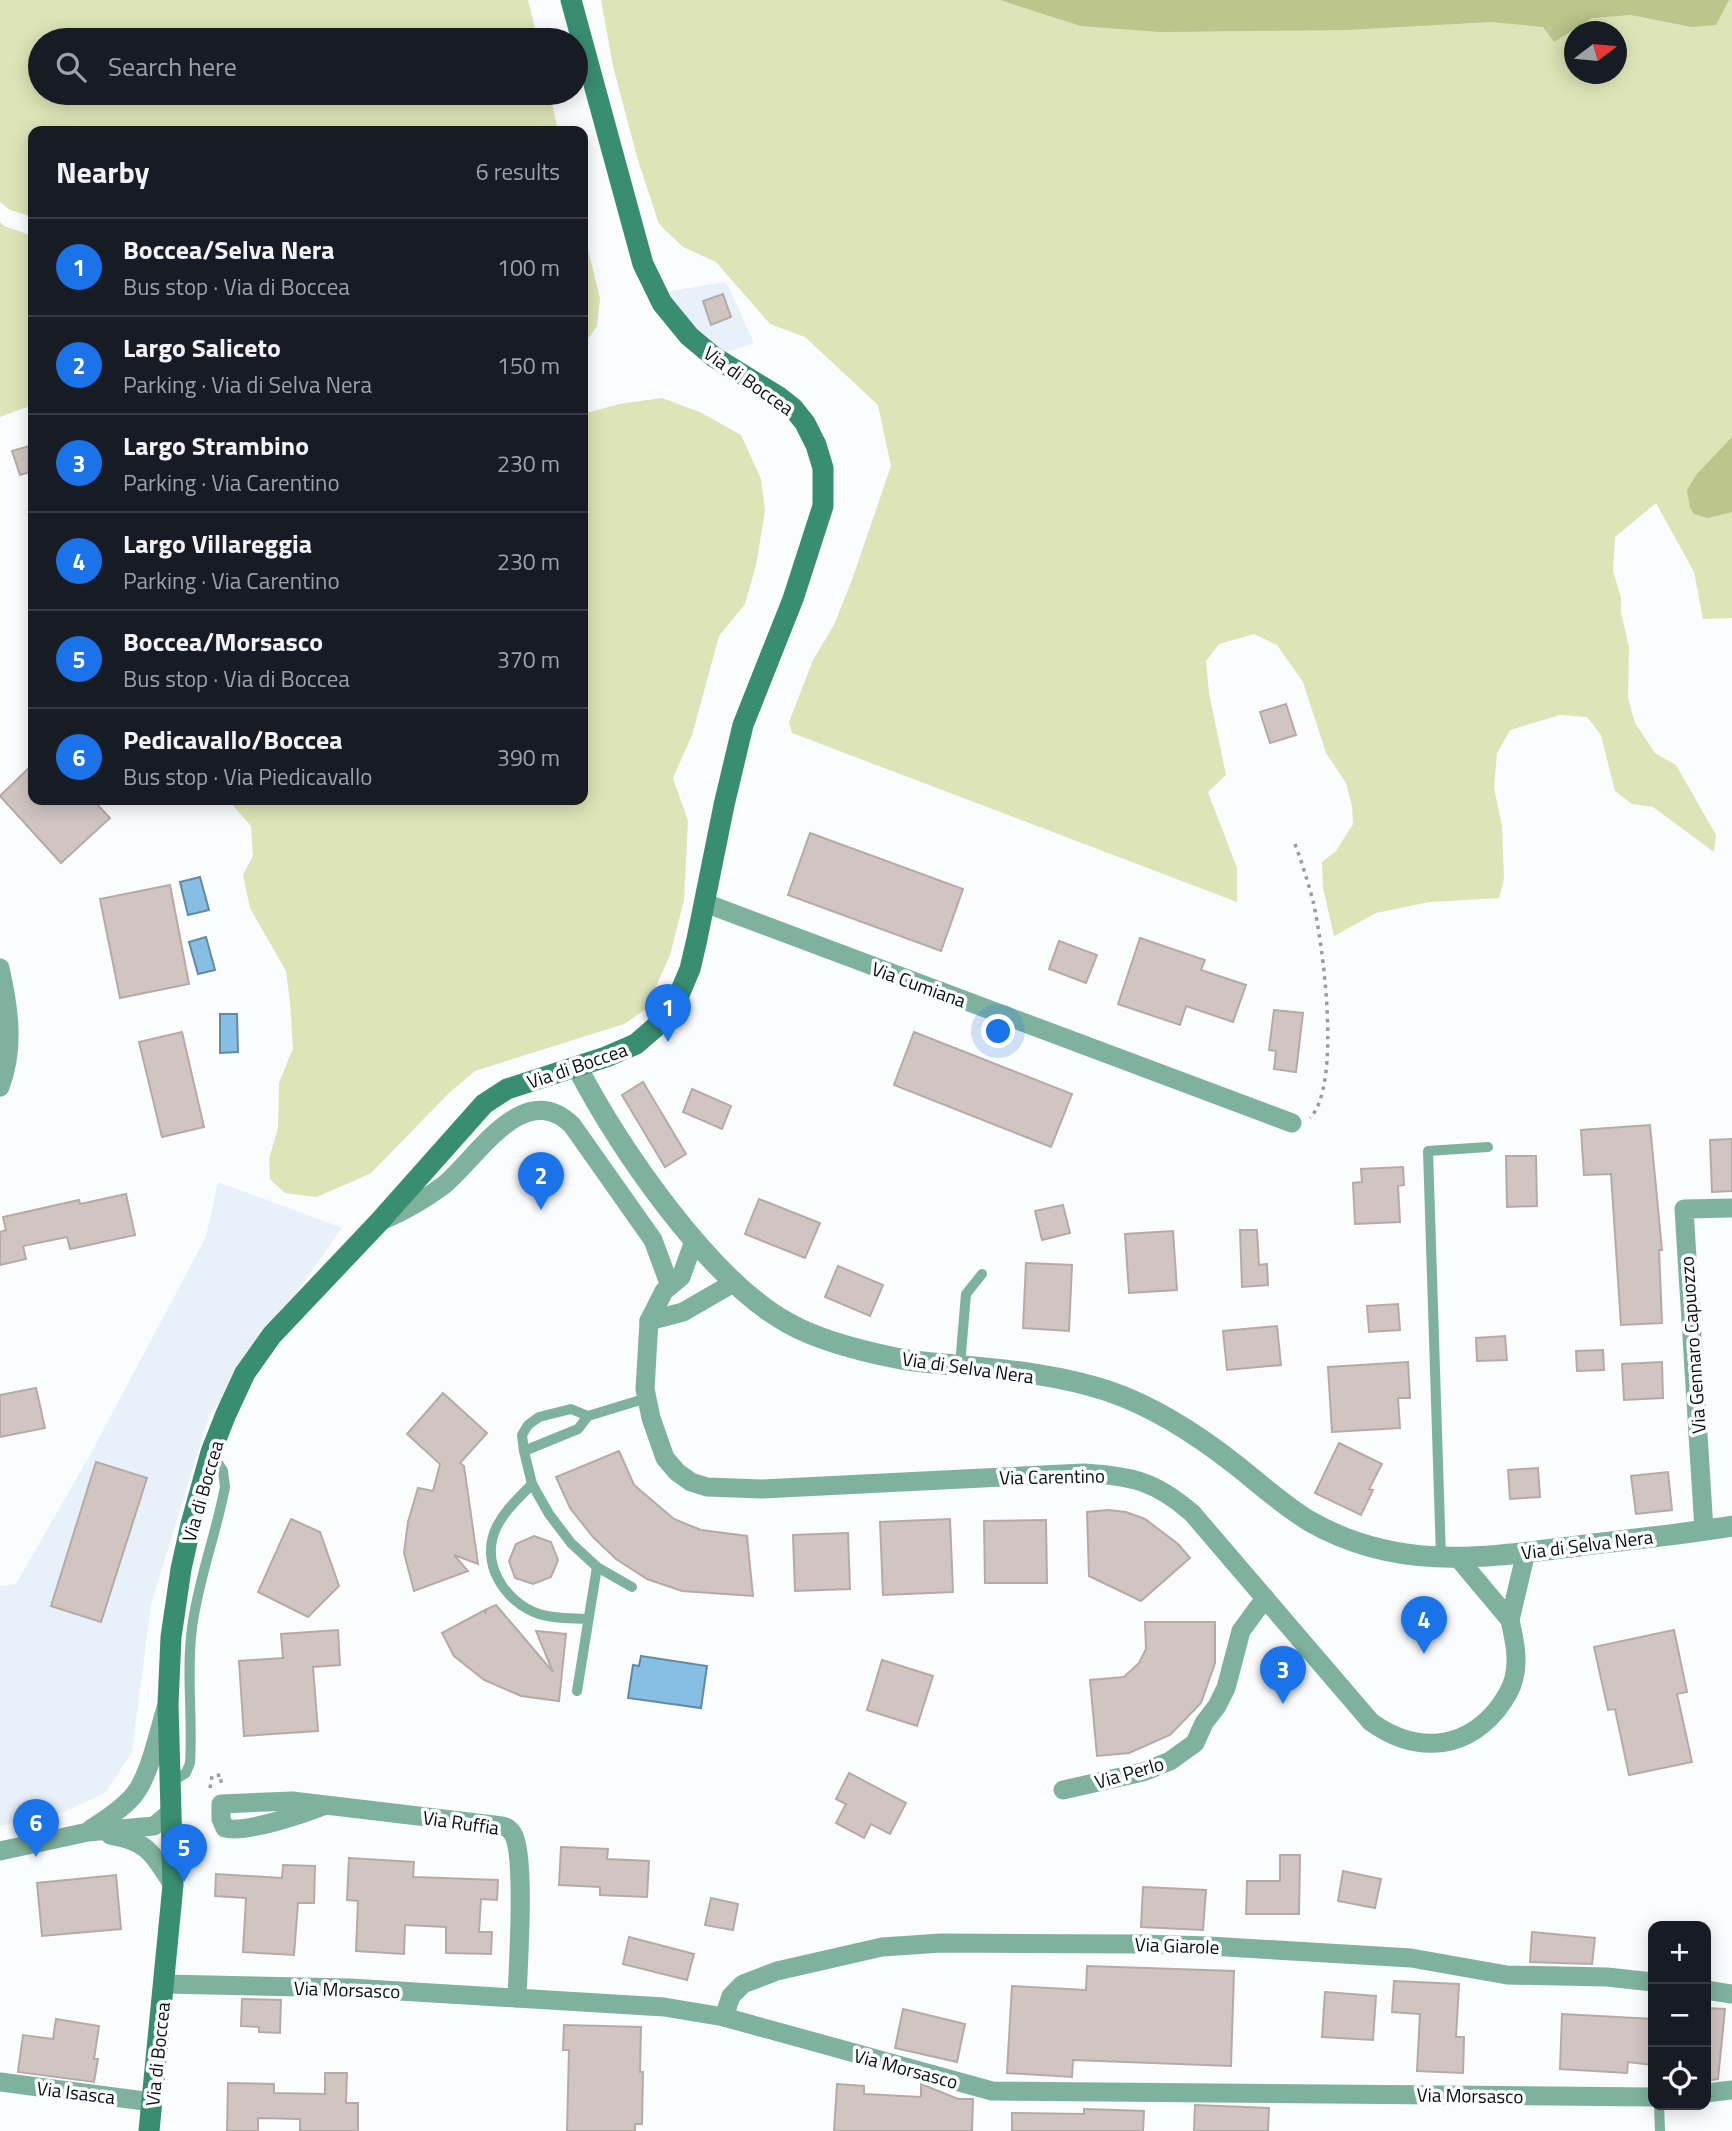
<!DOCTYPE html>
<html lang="en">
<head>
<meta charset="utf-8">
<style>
	body { margin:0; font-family:"Titillium Web",sans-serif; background:#20242c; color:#f1f3f6 }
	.controls { position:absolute; right:21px; bottom:21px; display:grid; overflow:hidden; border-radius:14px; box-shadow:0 4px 18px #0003 }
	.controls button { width:63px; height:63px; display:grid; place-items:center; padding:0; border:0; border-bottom:2px solid #363941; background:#171b24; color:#f1f3f6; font:35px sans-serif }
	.compass { position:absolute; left:1564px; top:21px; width:63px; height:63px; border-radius:50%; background:#171b24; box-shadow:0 4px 18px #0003; rotate:74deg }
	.you { position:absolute; left:999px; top:1032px; width:24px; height:24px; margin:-18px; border:5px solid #fff; border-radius:50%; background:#1a73e8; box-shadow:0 0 0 10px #1a73e833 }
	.badge { display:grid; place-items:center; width:46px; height:46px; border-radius:50%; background:#1a73e8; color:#fff; font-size:23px; font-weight:700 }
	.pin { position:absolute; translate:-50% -58px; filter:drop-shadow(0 2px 4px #0008) }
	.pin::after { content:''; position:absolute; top:37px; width:24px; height:21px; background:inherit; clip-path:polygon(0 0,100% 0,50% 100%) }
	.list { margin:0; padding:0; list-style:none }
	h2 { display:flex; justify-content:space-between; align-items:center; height:91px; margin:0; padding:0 28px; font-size:30px }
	h2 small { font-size:23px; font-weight:400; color:#9ea1a6 }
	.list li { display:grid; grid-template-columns:46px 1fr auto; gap:21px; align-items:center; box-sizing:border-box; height:98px; padding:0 28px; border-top:2px solid #363941 }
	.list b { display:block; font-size:26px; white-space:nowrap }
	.list p { margin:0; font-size:23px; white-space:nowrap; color:#9ea1a6 }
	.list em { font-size:23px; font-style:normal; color:#9ea1a6 }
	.icon { flex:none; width:38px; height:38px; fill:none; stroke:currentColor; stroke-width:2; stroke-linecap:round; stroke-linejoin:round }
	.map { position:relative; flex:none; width:1732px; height:2131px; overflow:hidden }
	.search { position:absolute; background:#171b24; box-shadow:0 4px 18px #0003; left:28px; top:28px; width:560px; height:77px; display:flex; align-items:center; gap:18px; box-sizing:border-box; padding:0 24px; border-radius:38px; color:#9ea1a6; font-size:26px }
	.panel { position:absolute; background:#171b24; box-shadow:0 4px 18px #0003; left:28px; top:126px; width:560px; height:679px; border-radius:14px }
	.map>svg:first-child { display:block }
	.built { fill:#e8f1f9 }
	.green { fill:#dde4b7; fill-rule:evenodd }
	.forest { fill:#bcc58b }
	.water { fill:#87bee3; stroke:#628aa4; stroke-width:2 }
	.building { fill:#d0c5c1; stroke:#b5aba6; stroke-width:2 }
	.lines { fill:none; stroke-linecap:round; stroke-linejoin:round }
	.path { stroke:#999b9d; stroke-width:3.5; stroke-dasharray:3.5 5; stroke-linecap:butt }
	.service { stroke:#7fb29e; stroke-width:10 }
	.minor { stroke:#7fb29e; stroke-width:19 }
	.tertiary { stroke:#7fb29e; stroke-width:21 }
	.secondary { stroke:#398e71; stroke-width:21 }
	.labels { text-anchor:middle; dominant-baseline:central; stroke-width:7; stroke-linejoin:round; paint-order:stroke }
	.street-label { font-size:19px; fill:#0c0f11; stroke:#fafcfd }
</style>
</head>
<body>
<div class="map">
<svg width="1732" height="2131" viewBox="0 0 1732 2131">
	<rect width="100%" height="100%" fill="#fafcfd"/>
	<!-- built -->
	<g class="built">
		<polygon points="726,282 754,343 723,353 697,332 677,306 670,291"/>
		<polygon points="218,1182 342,1228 209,1416 151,1604 132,1752 106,1792 64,1812 0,1826 0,1586 16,1584 91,1453 206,1237"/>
	</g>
	<!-- green -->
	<g class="green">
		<polygon points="0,0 528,0 538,40 40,40 40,93 550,93 558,131 33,131 33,217 10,210 0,202"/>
		<path d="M601 0H1732V618L1703 619 1694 572 1656 503 1615 537 1613 571 1621 598V613L1629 647 1628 698 1635 723 1655 753 1676 765 1716 835 1714 852 1653 807 1632 804 1615 791 1601 735 1587 717 1560 715 1510 730 1497 753 1494 788 1502 826 1504 879 1499 898 1429 902 1376 913 1334 936 1323 888 1322 862 1336 851 1353 824 1352 806 1346 783 1326 753 1303 682 1277 645 1254 634 1219 644 1206 661 1209 693 1226 775 1208 792 1237 868V902L792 733 789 722 813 660 834 625 853 577 891 466 878 405 805 337 770 324 716 262 683 247 659 224 637 157 613 66ZM1574 32H1616V74H1574Z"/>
		<polygon points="0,222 4,226 33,236 33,405 0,417"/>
		<polygon points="583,230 600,298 597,326 583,346"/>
		<polygon points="662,398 702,413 741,435 761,479 765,511 756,565 745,604 719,636 692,735 673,778 688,821 684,900 670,955 646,1009 624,1024 475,1071 450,1092 371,1173 347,1184 316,1197 285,1193 270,1179 269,1159 278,1128 279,1083 293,1048 290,1002 286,971 250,908 243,875 253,856 251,826 228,800 583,800 583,414 619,404"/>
	</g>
	<!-- forest -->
	<g class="forest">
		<polygon points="1000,0 1729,0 1716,25 1692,27 1631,15 1592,18 1554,42 1543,27 1491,22 1346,30 1160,32 1081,26"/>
		<polygon points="1732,437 1732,512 1708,518 1694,514 1690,508 1687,490 1696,475"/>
	</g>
	<!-- water -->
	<g class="water">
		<polygon points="200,877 209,910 188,915 180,882"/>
		<polygon points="206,937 215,970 198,974 189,942"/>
		<polygon points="220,1014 237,1014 238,1052 220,1053"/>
		<polygon points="641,1656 707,1666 701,1708 628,1698 633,1665 639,1666"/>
	</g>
	<!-- building -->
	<g class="building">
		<polygon points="723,294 731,317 711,325 703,301"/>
		<polygon points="33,445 33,471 20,475 12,451"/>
		<polygon points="1286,704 1296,735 1270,743 1260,712"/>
		<polygon points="33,764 33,800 93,800 110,818 61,863 0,796"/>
		<polygon points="810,833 963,889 941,951 788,895"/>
		<polygon points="170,885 189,984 120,998 100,899"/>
		<polygon points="1140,938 1205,960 1201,970 1246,985 1233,1022 1186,1006 1180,1025 1118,1004"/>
		<polygon points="1059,941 1097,955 1086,983 1049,969"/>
		<polygon points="1274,1010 1303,1013 1296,1072 1274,1069 1276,1051 1269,1050"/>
		<polygon points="182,1032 204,1127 162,1137 139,1042"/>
		<polygon points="914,1032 1072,1094 1051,1147 894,1085"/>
		<polygon points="643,1082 686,1154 665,1167 622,1095"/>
		<polygon points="692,1089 731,1106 722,1129 683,1112"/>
		<polygon points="1650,1125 1662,1250 1659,1250 1662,1323 1621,1325 1611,1174 1584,1175 1581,1130"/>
		<polygon points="1732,1139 1732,1191 1712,1192 1710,1140"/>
		<polygon points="1506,1156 1536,1156 1537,1206 1507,1207"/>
		<polygon points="1403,1167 1404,1185 1398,1186 1400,1222 1355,1224 1353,1183 1362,1182 1361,1169"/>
		<polygon points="126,1194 135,1235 70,1249 67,1237 23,1246 26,1259 0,1265 0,1232 6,1230 3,1217 79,1200 80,1204"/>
		<polygon points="759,1199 820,1223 805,1258 745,1234"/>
		<polygon points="1063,1205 1070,1233 1042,1240 1035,1211"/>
		<polygon points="1240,1230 1257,1230 1259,1265 1267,1264 1268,1285 1242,1287"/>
		<polygon points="1173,1231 1177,1290 1129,1293 1125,1234"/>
		<polygon points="1026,1263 1072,1265 1069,1331 1023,1328"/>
		<polygon points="838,1266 883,1285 870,1316 825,1297"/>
		<polygon points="1398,1304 1400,1330 1369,1332 1367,1306"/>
		<polygon points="1277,1326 1281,1365 1227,1370 1223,1331"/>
		<polygon points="1505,1336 1507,1360 1477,1361 1476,1338"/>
		<polygon points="1603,1350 1604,1370 1577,1371 1576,1351"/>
		<polygon points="1408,1362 1410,1398 1398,1398 1400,1428 1332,1432 1328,1367"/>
		<polygon points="1662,1362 1663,1398 1624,1400 1622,1364"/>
		<polygon points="36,1388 45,1428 0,1437 0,1395"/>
		<polygon points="443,1393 487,1433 460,1463 464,1466 478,1564 454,1555 468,1571 414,1591 404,1553 408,1522 418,1488 433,1491 440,1464 407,1434"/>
		<polygon points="1339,1443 1382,1464 1369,1489 1373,1490 1361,1515 1315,1493"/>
		<polygon points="619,1451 634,1485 674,1519 701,1530 747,1536 753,1596 682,1591 647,1579 616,1559 593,1537 570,1508 556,1477"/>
		<polygon points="96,1462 147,1478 101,1622 51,1606"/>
		<polygon points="1538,1468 1540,1497 1510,1499 1508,1470"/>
		<polygon points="1668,1472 1672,1510 1636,1514 1631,1476"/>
		<polygon points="1108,1510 1126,1512 1145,1519 1178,1544 1190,1558 1141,1601 1089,1576 1087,1512"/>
		<polygon points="291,1519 320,1532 339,1586 308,1617 258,1592"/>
		<polygon points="950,1519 953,1592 883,1595 880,1522"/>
		<polygon points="1046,1520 1047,1583 985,1583 984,1521"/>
		<polygon points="848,1533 850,1589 795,1591 793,1535"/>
		<polygon points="534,1536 551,1542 558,1560 551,1577 533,1584 515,1578 509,1561 516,1544"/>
		<polygon points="496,1605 553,1672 536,1631 566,1634 559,1701 521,1696 484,1680 454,1656 442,1633 485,1610 485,1614 487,1609"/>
		<polygon points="1145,1622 1215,1622 1215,1663 1201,1703 1170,1735 1129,1753 1097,1756 1090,1680 1124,1677 1139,1663 1146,1649"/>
		<polygon points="338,1630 340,1665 313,1667 318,1731 244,1736 239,1661 283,1658 281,1634"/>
		<polygon points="1674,1630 1687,1692 1677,1694 1692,1762 1629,1775 1615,1709 1608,1710 1594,1647"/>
		<polygon points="882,1660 933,1676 917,1726 867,1710"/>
		<polygon points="849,1773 906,1803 890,1834 871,1824 864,1838 836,1823 846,1804 836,1799"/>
		<polygon points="561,1847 608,1849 607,1859 649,1861 647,1897 600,1895 600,1887 559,1885"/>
		<polygon points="1280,1855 1300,1855 1299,1914 1246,1914 1247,1881 1280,1881"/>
		<polygon points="349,1858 414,1862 413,1877 498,1880 497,1900 481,1899 479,1932 492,1932 491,1954 446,1953 446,1927 405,1925 404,1954 356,1951 358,1901 347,1900"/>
		<polygon points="283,1865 315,1866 314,1903 298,1903 294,1955 243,1952 246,1898 215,1896 216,1874 282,1878"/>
		<polygon points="1343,1871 1381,1879 1375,1908 1338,1901"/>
		<polygon points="116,1875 121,1929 42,1936 37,1883"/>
		<polygon points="1143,1887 1206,1890 1203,1930 1141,1927"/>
		<polygon points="711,1898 738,1904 733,1930 705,1925"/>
		<polygon points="1532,1932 1595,1938 1592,1964 1530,1962"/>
		<polygon points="629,1937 694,1954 687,1980 623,1964"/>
		<polygon points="1087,1966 1234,1971 1231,2066 1073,2060 1072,2077 1007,2073 1012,1986 1086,1990"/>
		<polygon points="1394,1981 1459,1984 1456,2037 1464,2037 1463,2073 1417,2071 1420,2014 1392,2012"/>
		<polygon points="1325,1992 1376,1996 1373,2040 1322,2037"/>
		<polygon points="242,1999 281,2000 280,2033 259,2032 259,2027 241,2026"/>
		<polygon points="1706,2008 1725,2009 1718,2079 1706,2081"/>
		<polygon points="903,2009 965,2024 957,2062 895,2048"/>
		<polygon points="1562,2014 1653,2019 1653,2065 1628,2062 1627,2073 1560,2069"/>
		<polygon points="56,2019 99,2026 94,2059 98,2059 94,2082 18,2072 23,2035 53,2039"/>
		<polygon points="564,2025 641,2027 640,2072 643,2072 642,2124 635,2124 635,2131 567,2131 569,2050 563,2050"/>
		<polygon points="325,2073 347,2073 346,2103 358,2103 358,2131 300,2131 300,2119 258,2118 258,2131 227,2131 228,2083 274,2084 274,2093 325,2094"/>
		<polygon points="837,2084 864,2086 864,2094 921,2097 921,2084 958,2099 973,2099 972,2131 834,2131"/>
		<polygon points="1195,2105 1269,2108 1268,2131 1194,2131"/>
		<polygon points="1084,2109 1144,2111 1143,2131 1012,2131 1012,2113 1084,2114"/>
	</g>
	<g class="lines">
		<!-- path -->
		<g class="path">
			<path d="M1295 844C1302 863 1308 882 1313 901 1323 945 1342 1085 1310 1118"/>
			<polyline points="210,1788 212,1776 221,1775 221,1784"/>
		</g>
		<!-- service -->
		<g class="service">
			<polyline points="960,1365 966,1294 982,1274"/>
			<polyline points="524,1451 522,1435 528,1425 539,1417 571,1409 588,1416"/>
			<path d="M532 1484C519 1498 506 1509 497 1526 479 1562 504 1602 539 1614 554 1619 571 1618 588 1619"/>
			<polyline points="1441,1557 1428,1151 1488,1147"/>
			<polyline points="632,1587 597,1567 571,1543 549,1514 532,1484 524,1451 578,1429 588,1416 647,1398"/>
			<polyline points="577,1691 597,1567"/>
			<path d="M170 1783 186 1773 190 1763C193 1718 186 1673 192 1628 198 1580 216 1535 225 1487L223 1471 213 1455"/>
			<polyline points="1659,2105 1660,2131"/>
		</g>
		<!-- minor -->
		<g class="minor">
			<polyline points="705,903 1292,1123"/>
			<path d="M0 968C9 1008 15 1048 0 1087"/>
			<path d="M379 1222C403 1212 423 1201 444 1185 478 1157 523 1078 572 1125L653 1240 670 1286"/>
			<path d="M694 1241 681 1277 664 1291 649 1321 645 1389 651 1418 665 1458 677 1472 691 1482 707 1487 762 1489 1084 1473C1132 1476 1155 1481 1192 1513L1371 1722C1413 1752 1461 1752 1496 1711 1504 1701 1511 1691 1514 1678 1519 1659 1514 1639 1510 1620"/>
			<polyline points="649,1321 683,1312 735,1282"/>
			<polyline points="1704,1530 1684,1209 1732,1208"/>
			<polyline points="1458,1558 1510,1620 1526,1552"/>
			<polyline points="1063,1790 1143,1772 1170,1761 1195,1743 1204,1723 1217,1706 1226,1688 1241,1631 1265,1598"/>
			<path d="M326 1805C306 1813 244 1834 225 1828L221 1819V1804L292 1801 494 1825C503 1826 508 1826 513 1834 526 1856 518 1966 517 1998"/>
			<path d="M91 1829C106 1819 122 1809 134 1795 150 1775 158 1733 166 1708"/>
			<path d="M110 1835C148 1841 153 1854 173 1885"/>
			<polyline points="0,1851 88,1832 154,1826 171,1812"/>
			<polyline points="164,1984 350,1988 664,2007 724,2017 992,2091 1653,2097"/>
			<polyline points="1706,1990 1732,1994"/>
			<polyline points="724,2017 731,1996 743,1984 777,1971 882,1947 941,1943 1140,1944 1209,1946 1411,1958 1507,1975 1607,1977 1653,1982"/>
			<polyline points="0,2082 152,2102"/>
			<polyline points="1706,2093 1732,2090"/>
		</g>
		<!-- tertiary -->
		<path class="tertiary" d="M577 1067C619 1147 708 1279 788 1323 820 1341 861 1351 896 1358 918 1363 941 1363 963 1366 1011 1370 1063 1376 1108 1391 1153 1406 1199 1436 1236 1465 1260 1484 1284 1506 1311 1522 1402 1573 1488 1557 1586 1545 1634 1539 1683 1534 1732 1526"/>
		<!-- secondary -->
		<polyline class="secondary" points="149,2131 173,1885 168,1704 171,1637 181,1569 191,1524 211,1452 226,1414 245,1373 272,1335 379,1222 484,1104 507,1089 606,1057 636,1044 659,1024 676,1002 690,969 697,939 724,805 743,725 793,599 823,506 823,468 816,445 805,423 793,408 779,397 714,357 689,336 662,303 643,264 571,0"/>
	</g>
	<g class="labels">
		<!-- street labels -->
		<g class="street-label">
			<text transform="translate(749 380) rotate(35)">Via di Boccea</text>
			<text transform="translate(919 984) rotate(20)">Via Cumiana</text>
			<text transform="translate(577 1065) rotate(-19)">Via di Boccea</text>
			<text transform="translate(1692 1345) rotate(-94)">Via Gennaro Capuozzo</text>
			<text transform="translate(968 1367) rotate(8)">Via di Selva Nera</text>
			<text transform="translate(1052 1476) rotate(-1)">Via Carentino</text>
			<text transform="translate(202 1491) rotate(-74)">Via di Boccea</text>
			<text transform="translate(1587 1544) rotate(-7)">Via di Selva Nera</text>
			<text transform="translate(1129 1772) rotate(-16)">Via Perlo</text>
			<text transform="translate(461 1822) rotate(8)">Via Ruffia</text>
			<text transform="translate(1177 1945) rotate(2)">Via Giarole</text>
			<text transform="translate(347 1989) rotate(2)">Via Morsasco</text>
			<text transform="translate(157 2054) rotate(-84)">Via di Boccea</text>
			<text transform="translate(906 2068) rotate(15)">Via Morsasco</text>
			<text transform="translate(76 2092) rotate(7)">Via Isasca</text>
			<text transform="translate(1470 2095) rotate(1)">Via Morsasco</text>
		</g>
	</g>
</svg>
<div class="controls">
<button>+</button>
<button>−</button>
<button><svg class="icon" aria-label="locate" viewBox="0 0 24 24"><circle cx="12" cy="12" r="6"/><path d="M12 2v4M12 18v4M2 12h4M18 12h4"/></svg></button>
</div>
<svg class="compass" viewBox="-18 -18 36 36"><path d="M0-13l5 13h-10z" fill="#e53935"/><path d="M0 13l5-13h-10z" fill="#9ea1a6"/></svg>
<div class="you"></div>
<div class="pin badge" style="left:668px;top:1042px">1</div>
<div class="pin badge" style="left:541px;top:1210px">2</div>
<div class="pin badge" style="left:1283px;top:1704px">3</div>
<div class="pin badge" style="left:1424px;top:1654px">4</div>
<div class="pin badge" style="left:184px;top:1882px">5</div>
<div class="pin badge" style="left:36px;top:1857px">6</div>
<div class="search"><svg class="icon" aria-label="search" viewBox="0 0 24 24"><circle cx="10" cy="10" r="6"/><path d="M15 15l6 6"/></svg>Search here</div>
<section class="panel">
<h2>Nearby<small>6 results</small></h2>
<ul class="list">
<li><span class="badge">1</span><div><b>Boccea/Selva Nera</b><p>Bus stop · Via di Boccea</p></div><em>100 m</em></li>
<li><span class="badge">2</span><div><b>Largo Saliceto</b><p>Parking · Via di Selva Nera</p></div><em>150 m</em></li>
<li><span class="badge">3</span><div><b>Largo Strambino</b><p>Parking · Via Carentino</p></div><em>230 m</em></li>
<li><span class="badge">4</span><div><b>Largo Villareggia</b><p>Parking · Via Carentino</p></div><em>230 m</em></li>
<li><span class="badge">5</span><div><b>Boccea/Morsasco</b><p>Bus stop · Via di Boccea</p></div><em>370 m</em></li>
<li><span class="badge">6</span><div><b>Pedicavallo/Boccea</b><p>Bus stop · Via Piedicavallo</p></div><em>390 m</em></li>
</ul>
</section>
</div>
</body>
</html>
